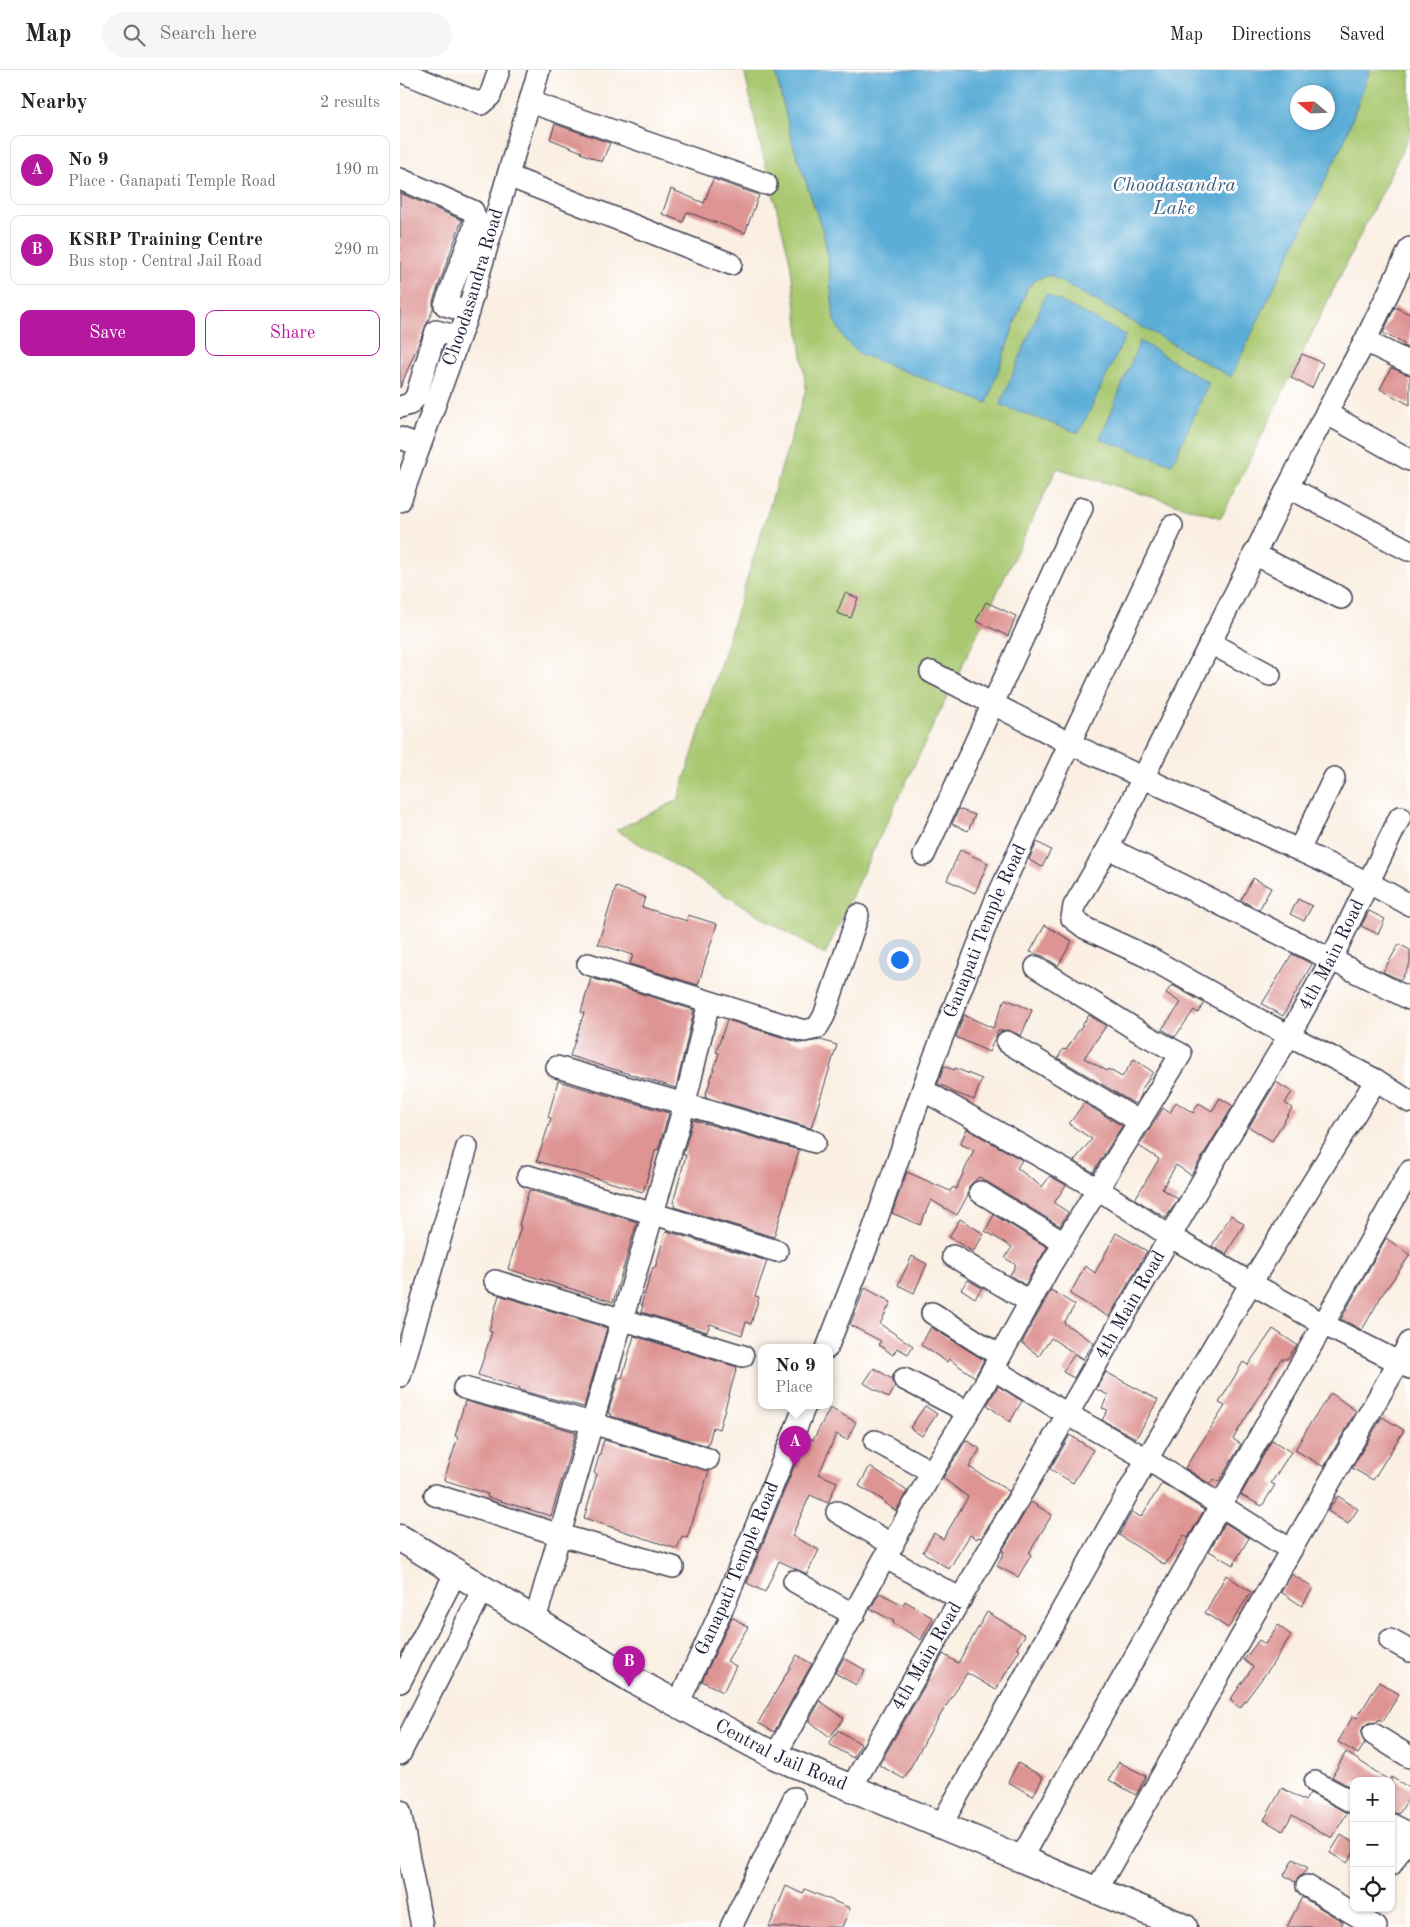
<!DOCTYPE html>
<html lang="en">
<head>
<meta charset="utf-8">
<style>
	body { margin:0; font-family:"Old Standard TT",serif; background:#f6f6f6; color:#222 }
	.controls { position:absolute; right:15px; bottom:15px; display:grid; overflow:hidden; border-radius:10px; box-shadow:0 1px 4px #0004 }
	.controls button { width:45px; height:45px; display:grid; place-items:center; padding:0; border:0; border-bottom:1px solid #e0e0e0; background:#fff; color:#222; font:25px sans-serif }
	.compass { position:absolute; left:890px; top:15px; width:45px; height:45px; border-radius:50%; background:#fff; box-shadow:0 1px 4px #0004; rotate:289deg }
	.you { position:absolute; left:499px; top:889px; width:18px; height:18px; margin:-12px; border:4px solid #fff; border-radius:50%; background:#1a73e8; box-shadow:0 0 0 8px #1a73e833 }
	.badge { display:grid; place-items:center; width:32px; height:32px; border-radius:50%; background:#b5179e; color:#fff; font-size:16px; font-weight:700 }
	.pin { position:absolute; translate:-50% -41px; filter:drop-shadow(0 1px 2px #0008) }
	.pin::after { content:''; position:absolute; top:26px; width:18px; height:15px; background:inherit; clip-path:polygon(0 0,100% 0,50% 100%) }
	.popup { position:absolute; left:358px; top:1274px; width:75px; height:65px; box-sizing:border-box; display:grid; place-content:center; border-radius:10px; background:#fff; filter:drop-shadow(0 1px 4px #0005); font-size:16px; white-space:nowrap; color:#767676 }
	.popup b { font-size:19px; color:#222 }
	.popup::after { content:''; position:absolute; left:50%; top:100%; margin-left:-10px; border:10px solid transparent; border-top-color:#fff }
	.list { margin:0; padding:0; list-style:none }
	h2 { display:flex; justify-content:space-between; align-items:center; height:65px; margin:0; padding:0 20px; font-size:21px }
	h2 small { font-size:16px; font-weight:400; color:#767676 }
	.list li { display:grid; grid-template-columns:32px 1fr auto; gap:15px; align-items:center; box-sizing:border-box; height:70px; margin:0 10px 10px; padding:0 10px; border:1px solid #e0e0e0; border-radius:10px }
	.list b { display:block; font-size:19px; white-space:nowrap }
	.list p { margin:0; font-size:16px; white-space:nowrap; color:#767676 }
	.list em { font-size:16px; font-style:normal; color:#767676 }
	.actions { display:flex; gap:10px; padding:15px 20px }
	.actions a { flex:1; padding:11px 0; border:1px solid #b5179e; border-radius:10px; text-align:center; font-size:18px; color:#b5179e }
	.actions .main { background:#b5179e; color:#fff }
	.icon { flex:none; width:28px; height:28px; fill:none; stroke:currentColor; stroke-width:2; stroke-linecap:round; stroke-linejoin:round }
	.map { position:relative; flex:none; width:1010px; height:1857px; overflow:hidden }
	header { display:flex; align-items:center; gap:30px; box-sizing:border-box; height:70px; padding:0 25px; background:#fff; border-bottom:1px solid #e0e0e0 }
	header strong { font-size:24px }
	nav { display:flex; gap:28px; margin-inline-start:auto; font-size:18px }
	.search { width:350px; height:45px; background:#f6f6f6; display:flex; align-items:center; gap:12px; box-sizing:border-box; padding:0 18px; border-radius:28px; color:#767676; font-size:19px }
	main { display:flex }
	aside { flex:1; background:#fff }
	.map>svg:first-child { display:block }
	.green { fill:#a9c870; stroke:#667556 }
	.water { fill:#5cadd7; stroke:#3f6889; fill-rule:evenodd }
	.building { fill:#dd9493 }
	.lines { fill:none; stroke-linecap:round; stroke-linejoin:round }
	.minor-casing { stroke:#424154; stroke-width:24 }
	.major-casing { stroke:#424154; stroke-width:29 }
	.minor { stroke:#fff; stroke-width:21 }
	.major { stroke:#fff; stroke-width:26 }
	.labels { text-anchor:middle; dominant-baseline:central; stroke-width:5; stroke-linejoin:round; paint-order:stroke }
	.street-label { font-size:19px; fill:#22223b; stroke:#fff }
	.water-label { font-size:20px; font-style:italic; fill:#3c6181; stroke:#fff }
</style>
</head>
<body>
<header>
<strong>Map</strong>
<div class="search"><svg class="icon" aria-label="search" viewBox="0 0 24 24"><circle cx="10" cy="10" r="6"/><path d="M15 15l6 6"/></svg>Search here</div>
<nav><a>Map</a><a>Directions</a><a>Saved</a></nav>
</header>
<main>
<aside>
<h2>Nearby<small>2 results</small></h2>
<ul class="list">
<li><span class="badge">A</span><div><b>No 9</b><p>Place · Ganapati Temple Road</p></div><em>190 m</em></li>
<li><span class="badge">B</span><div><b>KSRP Training Centre</b><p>Bus stop · Central Jail Road</p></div><em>290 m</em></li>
</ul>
<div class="actions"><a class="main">Save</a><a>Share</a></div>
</aside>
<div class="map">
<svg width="1010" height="1857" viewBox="0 0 1010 1857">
	<rect width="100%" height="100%" fill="#fff"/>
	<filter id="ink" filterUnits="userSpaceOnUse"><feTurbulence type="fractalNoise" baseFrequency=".02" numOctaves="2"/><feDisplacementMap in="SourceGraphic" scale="10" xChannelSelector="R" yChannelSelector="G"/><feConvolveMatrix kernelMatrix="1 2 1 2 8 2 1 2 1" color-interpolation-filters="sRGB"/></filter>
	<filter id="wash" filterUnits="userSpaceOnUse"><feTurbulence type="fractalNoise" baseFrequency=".0096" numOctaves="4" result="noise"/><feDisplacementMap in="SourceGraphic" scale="20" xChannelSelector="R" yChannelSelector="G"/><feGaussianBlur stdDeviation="1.12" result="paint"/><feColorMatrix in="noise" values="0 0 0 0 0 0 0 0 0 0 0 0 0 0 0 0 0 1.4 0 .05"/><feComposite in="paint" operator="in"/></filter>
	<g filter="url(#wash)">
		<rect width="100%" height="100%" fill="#faefe2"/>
		<!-- green -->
		<polygon class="green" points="344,0 375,0 392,71 423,162 428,186 434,250 587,333 627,218 637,209 650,205 831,306 944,71 970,0 1010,0 1010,64 821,448 657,398 461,806 425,885 216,760 278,730 406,319 390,191 359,68"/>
		<!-- water -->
		<g class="water">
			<path d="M375 0H970L944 71 831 307 650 205 637 209 627 218 587 333 460 284 445 270 434 250 428 186 423 162 392 71ZM898 22H928V52H898Z"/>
			<polygon points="646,224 726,265 679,363 600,335"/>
			<polygon points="740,271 809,313 772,394 700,369"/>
		</g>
		<g id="blocks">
			<!-- building -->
			<g class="building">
				<polygon points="155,54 210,73 202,92 181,83 182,82 150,69"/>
				<polygon points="313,109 359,125 345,163 287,142 283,152 262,144 271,119 304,133"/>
				<polygon points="0,123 62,150 33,231 33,239 0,318"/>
				<polygon points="995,237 1010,244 1010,279 1003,276 1004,274 983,263"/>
				<polygon points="902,284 923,293 912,318 891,308"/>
				<polygon points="991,298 1010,305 1010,335 980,319"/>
				<polygon points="445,523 458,528 451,548 437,543"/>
				<polygon points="586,532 616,546 608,566 576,551"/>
				<polygon points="559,739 575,745 568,761 552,754"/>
				<polygon points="637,772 651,780 642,797 629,790"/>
				<polygon points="560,780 588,793 575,823 547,810"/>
				<polygon points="853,808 871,818 859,840 841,830"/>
				<polygon points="216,817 245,827 242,837 287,851 288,845 317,854 298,915 230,894 233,885 198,874"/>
				<polygon points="898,829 912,836 904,851 890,844"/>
				<polygon points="969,841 985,849 978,864 961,856"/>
				<polygon points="645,855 672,871 658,896 643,886 630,882"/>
				<polygon points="999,874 1010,880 1010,894 1001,910 983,902"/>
				<polygon points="892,884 912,894 883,946 862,934"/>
				<polygon points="191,908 294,940 276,1018 170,986 184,943 181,942"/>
				<polygon points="772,915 804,933 798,943 794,940 775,967 762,959 781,933 766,923"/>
				<polygon points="605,929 632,940 621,966 608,960 598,961 589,982 556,967 564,945 593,958"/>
				<polygon points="689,945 706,956 684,988 707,1001 708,999 722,1007 734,989 753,1002 740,1022 742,1024 735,1034 658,988 663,979 666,980"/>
				<polygon points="327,950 400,973 421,970 437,975 411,1058 305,1027 319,983 316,982"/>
				<polygon points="544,996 554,1000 555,998 582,1009 574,1030 553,1022 548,1018 538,1014"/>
				<polygon points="158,1011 269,1043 258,1080 256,1079 243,1122 137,1091 151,1048 148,1047"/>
				<polygon points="876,1012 892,1022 885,1033 892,1038 872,1071 849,1057"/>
				<polygon points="820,1028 833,1036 791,1105 776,1095 762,1119 778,1129 766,1148 735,1129 759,1089 739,1076 763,1038 770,1043 776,1032 793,1043 799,1033 812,1041"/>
				<polygon points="684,1033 722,1056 693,1102 674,1091 692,1069 669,1054"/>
				<polygon points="293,1050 399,1080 374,1167 274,1137 275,1134 273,1133 286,1085 283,1085"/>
				<polygon points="567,1059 622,1090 617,1098 642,1117 650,1106 666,1115 654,1133 668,1142 660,1156 579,1107 569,1116 568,1125 557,1145 531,1130 520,1155 492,1143 507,1102 550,1121 553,1117 556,1119 574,1080 560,1074"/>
				<polygon points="129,1120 237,1152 213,1232 108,1199 121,1156 119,1155"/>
				<polygon points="594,1145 647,1177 625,1215 610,1205 616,1195 605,1188 612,1177 585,1161"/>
				<polygon points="831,1145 844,1154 826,1184 812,1176"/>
				<polygon points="560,1149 584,1164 573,1182 549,1167"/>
				<polygon points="266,1161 367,1191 355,1226 359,1227 351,1254 346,1252 342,1265 310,1254 307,1262 241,1242 243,1235 241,1235 253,1197 255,1198"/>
				<polygon points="716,1163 747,1181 709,1247 670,1224 685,1196 695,1203"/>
				<polygon points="986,1168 1010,1185 982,1225 962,1260 941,1249"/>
				<polygon points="512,1186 527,1194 514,1223 498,1215"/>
				<polygon points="568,1210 582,1218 575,1228 561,1219"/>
				<polygon points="465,1218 491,1232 480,1254 513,1276 508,1284 497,1278 493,1285 479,1275 481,1271 450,1255"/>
				<polygon points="651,1220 675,1235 664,1253 694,1273 683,1289 651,1268 639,1286 622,1273"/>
				<polygon points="99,1225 207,1258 184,1337 119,1320 120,1318 78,1305 92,1262 89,1261"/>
				<polygon points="531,1257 584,1290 575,1307 549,1289 547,1292 521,1275"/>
				<polygon points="873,1259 897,1275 887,1289 881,1289 833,1369 841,1374 819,1412 814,1409 810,1414 785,1398 825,1336 819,1333 843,1292 848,1295"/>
				<polygon points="234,1266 337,1297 319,1359 313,1357 308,1376 211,1346 212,1344 208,1343 219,1307 222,1308"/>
				<polygon points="674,1285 684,1290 674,1308 663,1302"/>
				<polygon points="474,1298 492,1309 495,1317 489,1328 464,1313"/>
				<polygon points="706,1302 758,1330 736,1368 702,1350 708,1340 702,1338 708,1325 696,1319"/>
				<polygon points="598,1316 622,1331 610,1352 587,1335"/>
				<polygon points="931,1323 956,1341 924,1397 895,1380 911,1352"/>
				<polygon points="65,1331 176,1362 151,1446 87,1427 88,1424 44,1410 58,1367 55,1366"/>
				<polygon points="525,1336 537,1344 522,1366 510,1358"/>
				<polygon points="430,1338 456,1352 447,1370 436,1364 419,1404 437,1412 428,1433 410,1425 392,1466 419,1480 407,1504 379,1491 365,1522 347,1513 397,1389 400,1390 410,1368 413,1370"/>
				<polygon points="982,1347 1004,1360 973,1410 952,1398"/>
				<polygon points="670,1365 693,1380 673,1413 650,1399"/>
				<polygon points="204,1370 309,1401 287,1468 282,1466 277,1479 184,1448 197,1404 194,1403"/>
				<polygon points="566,1370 580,1379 569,1397 609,1421 581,1468 578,1467 577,1469 570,1465 549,1499 523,1482 534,1463 543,1469 568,1427 543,1408"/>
				<polygon points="872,1370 891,1382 871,1413 875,1415 862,1436 841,1425"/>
				<polygon points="470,1396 507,1421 496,1441 482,1431 483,1430 459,1416"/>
				<polygon points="762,1413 804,1440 788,1468 784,1465 765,1495 719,1465 732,1442 741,1447"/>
				<polygon points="938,1426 958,1439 948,1454 928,1441"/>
				<polygon points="631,1432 652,1445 629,1483 631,1485 618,1507 597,1496 604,1482 602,1481"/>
				<polygon points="825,1453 849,1468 833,1495 809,1481"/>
				<polygon points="892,1504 913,1518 902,1536 881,1522"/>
				<polygon points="826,1505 851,1522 828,1558 805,1543"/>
				<polygon points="480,1523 503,1535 505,1531 533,1548 521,1570 493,1553 494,1551 470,1539"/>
				<polygon points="587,1542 625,1565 617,1578 620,1579 596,1620 567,1603 531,1660 504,1709 479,1695 543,1584 558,1593"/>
				<polygon points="332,1547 348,1557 327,1591 336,1596 323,1622 302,1611"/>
				<polygon points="878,1555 891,1565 872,1595 840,1638 830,1630 853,1597 844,1590 859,1570 865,1574"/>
				<polygon points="397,1585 412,1594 374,1662 358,1653"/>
				<polygon points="444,1588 465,1600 456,1615 435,1603"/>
				<polygon points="979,1612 999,1624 983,1651 979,1649 977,1652 968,1653 963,1657 961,1664 965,1673 958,1684 938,1672 953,1646 957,1648"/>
				<polygon points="420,1631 444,1648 430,1667 409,1651"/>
				<polygon points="438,1660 461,1674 453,1688 429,1674"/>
				<polygon points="946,1682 990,1711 954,1711 954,1719 932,1707"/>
				<polygon points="719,1692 746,1706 736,1725 709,1710"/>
				<polygon points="618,1693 643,1707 633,1726 608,1712"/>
				<polygon points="991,1707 1010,1718 1010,1726 999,1744 991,1742"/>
				<polygon points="882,1718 905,1731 910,1723 947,1743 932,1768 892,1745 883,1761 864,1750"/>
				<polygon points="941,1765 954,1773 954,1782 947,1793 930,1783"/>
				<polygon points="893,1789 908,1798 895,1812 884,1805"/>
				<polygon points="386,1816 403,1824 405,1819 450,1838 442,1857 369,1857"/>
				<polygon points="902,1827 943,1852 940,1857 887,1857"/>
			</g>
		</g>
	</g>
	<g filter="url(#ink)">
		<use href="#blocks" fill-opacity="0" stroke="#424154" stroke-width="1"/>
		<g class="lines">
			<defs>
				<g id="minor">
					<polyline points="0,1 81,34 90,26 99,0"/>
					<polyline points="130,32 366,114"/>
					<polyline points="108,106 331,194"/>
					<polyline points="0,109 73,141 75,148 74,158 45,235 68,242"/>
					<polyline points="1010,178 965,271 911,371 708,778 674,836 672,848 685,858 748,887 861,951 976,1010 1010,1032"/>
					<polyline points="965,271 1010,293"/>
					<polyline points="0,337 10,334 16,327 36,261 59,267"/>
					<polyline points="926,343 1010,390"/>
					<polyline points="0,368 19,375"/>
					<polyline points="888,417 1008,480"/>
					<path id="s1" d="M0 431 65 251 139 0"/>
					<polyline points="854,484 941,528"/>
					<polyline points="810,573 870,605"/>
					<polyline points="531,602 669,673 969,813 1010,835"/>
					<polyline points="708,778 1010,929"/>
					<polyline points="899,780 934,708"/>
					<polyline points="524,785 682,438"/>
					<polyline points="188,894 404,961 417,958 424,946 458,845"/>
					<polyline points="607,972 740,1052"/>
					<polyline points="157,997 415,1072"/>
					<polyline points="523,1020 698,1119 771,1167 851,1213 923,1254 1010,1298"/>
					<polyline points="128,1106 377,1181"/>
					<polyline points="580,1122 664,1173"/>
					<polyline points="553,1186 630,1232"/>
					<polyline points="95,1211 343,1286"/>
					<polyline points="532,1243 600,1286"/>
					<path id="s2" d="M427 1278 471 1166 532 993 595 832 772 456"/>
					<polyline points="593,1299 667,1344 747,1389 891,1480"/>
					<polyline points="0,1306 67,1077"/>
					<polyline points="504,1309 568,1342"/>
					<polyline points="64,1318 192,1353 308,1389"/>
					<polyline points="475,1371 532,1402"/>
					<polyline points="35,1425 160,1465 273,1497"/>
					<polyline points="437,1442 493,1475"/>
					<polyline points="486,1488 561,1529"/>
					<polyline points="394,1511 454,1545"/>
					<polyline points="135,1550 285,1033 309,932"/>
					<polyline points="990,1570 1010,1581"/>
					<polyline points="0,1612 56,1502"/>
					<path id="s3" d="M278 1634 327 1528 405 1336"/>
					<polyline points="973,1664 1010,1687"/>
					<polyline points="0,1684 83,1519"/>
					<polyline points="375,1686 532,1402 582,1319 650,1196 781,984 743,964 636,897"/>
					<polyline points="915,1712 954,1733"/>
					<path id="s4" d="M451 1718 804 1108 890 964 931 890 1000 747"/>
					<polyline points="0,1741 22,1857"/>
					<polyline points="991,1754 1010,1764"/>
					<polyline points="541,1755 747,1389 851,1213 976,1010"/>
					<polyline points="621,1788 1010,1101"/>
					<polyline points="991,1795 1010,1764"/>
					<polyline points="907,1816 976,1857"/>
					<polyline points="697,1819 1010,1272"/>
					<polyline points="331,1857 394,1728"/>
				</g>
				<g id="major">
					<path id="s5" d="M0 1468 233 1610 375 1686 784 1857"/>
				</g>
			</defs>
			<!-- minor casing -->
			<use href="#minor" class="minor-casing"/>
			<!-- major casing -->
			<use href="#major" class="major-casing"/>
			<!-- minor -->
			<use href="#minor" class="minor"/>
			<!-- major -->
			<use href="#major" class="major"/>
		</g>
	</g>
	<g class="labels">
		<!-- street labels -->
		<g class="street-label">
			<text stroke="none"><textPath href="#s1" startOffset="226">Choodasandra Road</textPath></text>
			<text stroke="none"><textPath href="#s2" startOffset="446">Ganapati Temple Road</textPath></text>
			<text stroke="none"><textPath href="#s4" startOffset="962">4th Main Road</textPath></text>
			<text stroke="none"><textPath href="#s4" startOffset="558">4th Main Road</textPath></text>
			<text stroke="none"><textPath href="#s3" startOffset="148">Ganapati Temple Road</textPath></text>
			<text stroke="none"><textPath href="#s4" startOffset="152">4th Main Road</textPath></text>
			<text stroke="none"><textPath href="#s5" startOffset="439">Central Jail Road</textPath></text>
		</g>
		<!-- water labels -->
		<g class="water-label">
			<text x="774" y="116">Choodasandra<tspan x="774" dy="23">Lake</tspan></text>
		</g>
	</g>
</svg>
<div class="controls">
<button>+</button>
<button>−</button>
<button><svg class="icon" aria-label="locate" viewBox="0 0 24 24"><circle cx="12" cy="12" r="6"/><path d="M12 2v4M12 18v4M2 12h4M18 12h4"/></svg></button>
</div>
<svg class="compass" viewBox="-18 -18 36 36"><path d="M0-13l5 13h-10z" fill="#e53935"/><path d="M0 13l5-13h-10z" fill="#767676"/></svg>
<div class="you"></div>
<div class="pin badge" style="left:395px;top:1397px">A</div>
<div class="popup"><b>No 9</b>Place</div>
<div class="pin badge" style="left:229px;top:1617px">B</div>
</div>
</main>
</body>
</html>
